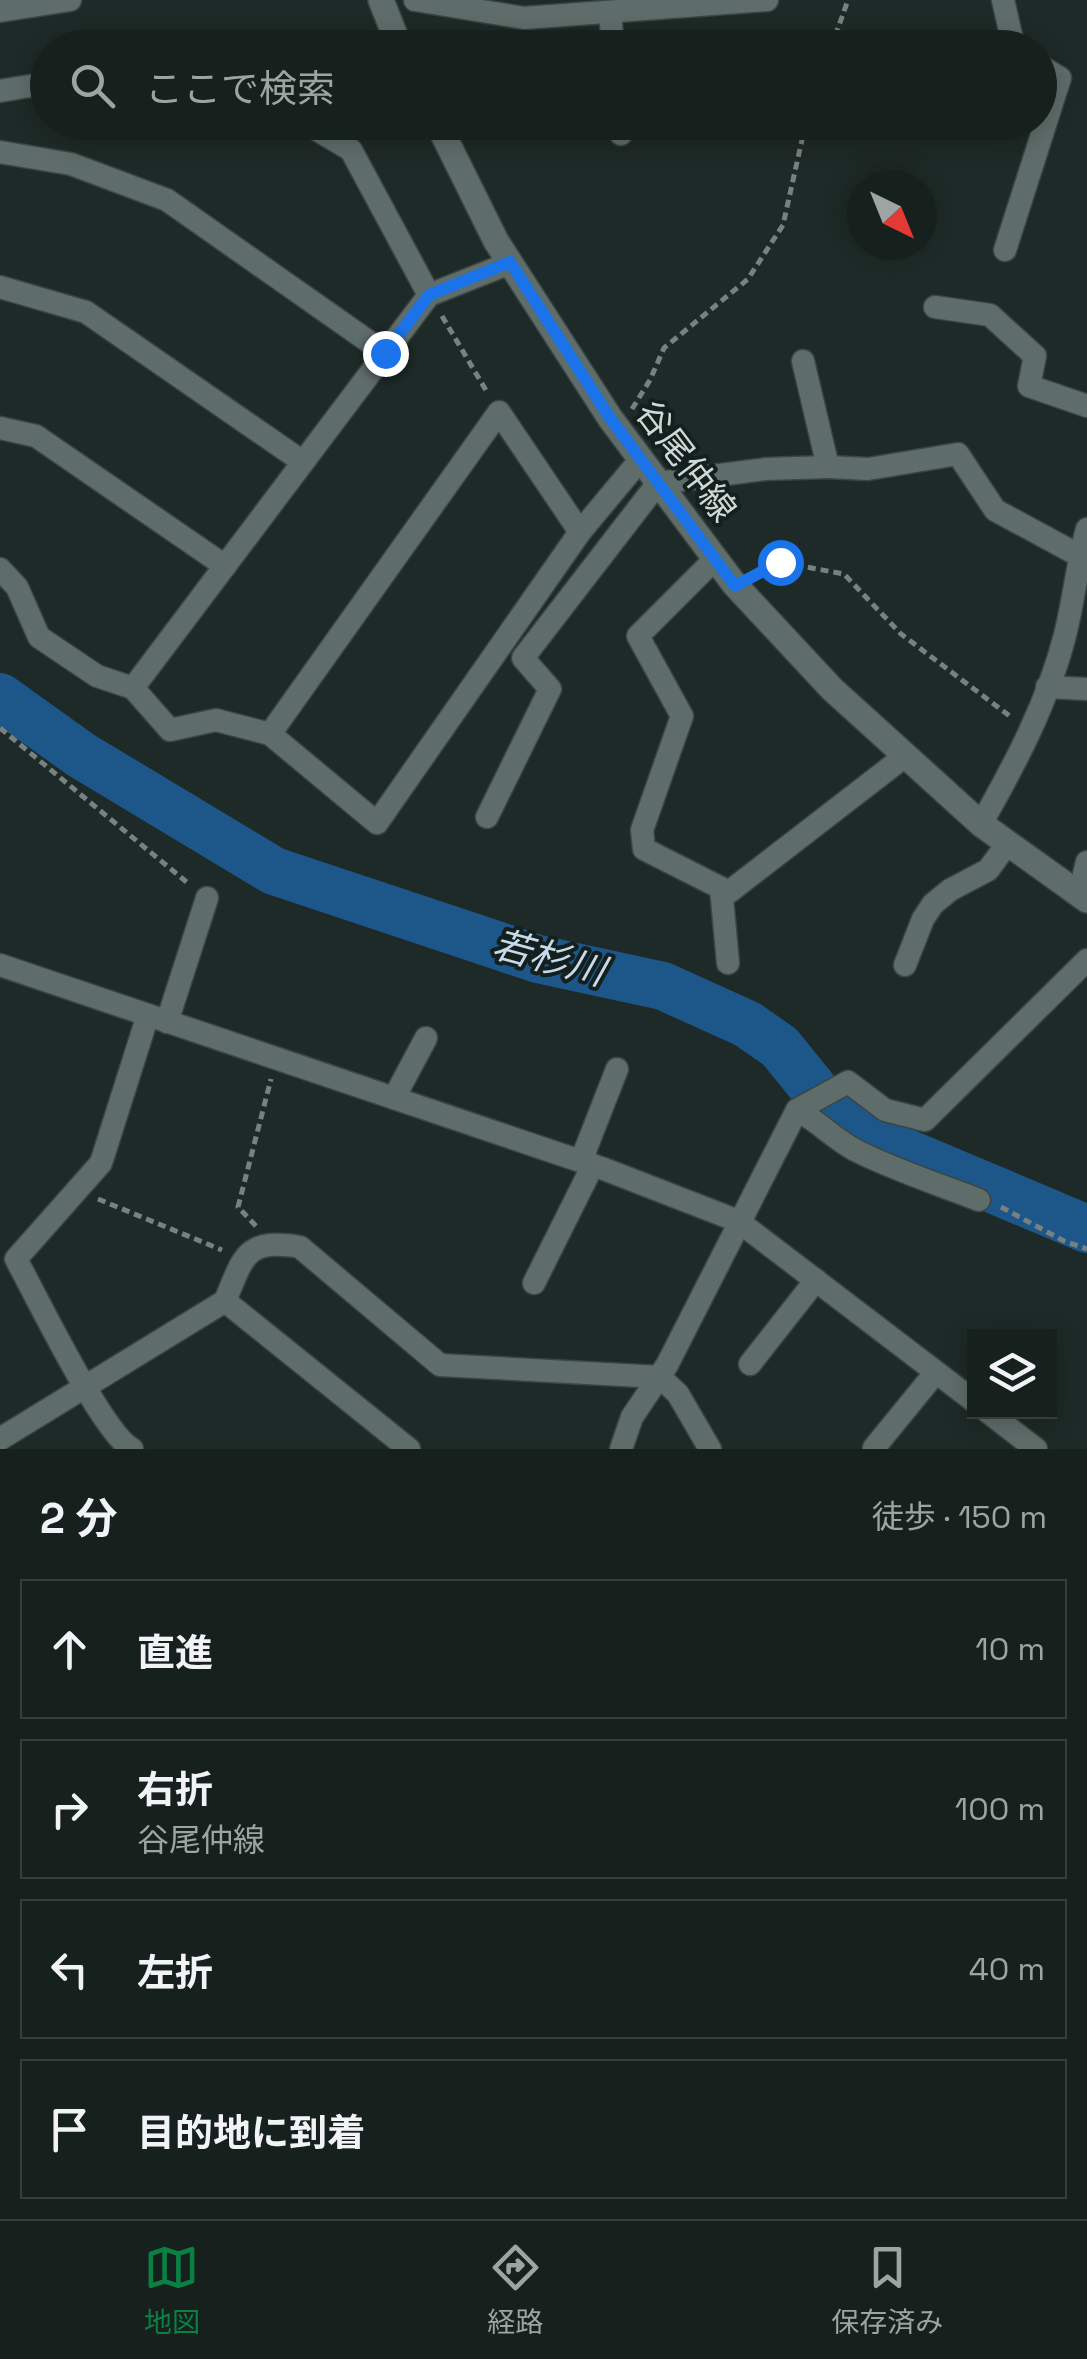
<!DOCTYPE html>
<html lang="ja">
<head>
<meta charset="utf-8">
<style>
	body { margin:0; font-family:"Space Grotesk","Noto Sans JP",sans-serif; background:#1f2826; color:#f1f3f6 }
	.controls { position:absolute; right:30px; bottom:30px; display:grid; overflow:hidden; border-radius:0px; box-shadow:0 5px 25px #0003 }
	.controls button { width:90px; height:90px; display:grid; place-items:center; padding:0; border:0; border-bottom:2px solid #353e3b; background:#16201d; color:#f1f3f6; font:50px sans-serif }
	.compass { position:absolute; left:847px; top:170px; width:90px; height:90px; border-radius:50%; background:#16201d; box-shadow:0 5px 25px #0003; rotate:137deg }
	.stop { position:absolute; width:30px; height:30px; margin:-22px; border:8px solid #1a73e8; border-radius:50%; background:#fff }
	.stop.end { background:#1a73e8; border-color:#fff; box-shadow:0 2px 10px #0008 }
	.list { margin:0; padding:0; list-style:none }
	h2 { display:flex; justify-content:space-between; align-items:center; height:130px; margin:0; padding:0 40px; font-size:42px }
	h2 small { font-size:32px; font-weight:400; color:#9ea3a4 }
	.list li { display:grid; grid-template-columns:65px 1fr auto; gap:30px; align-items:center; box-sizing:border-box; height:140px; margin:0 20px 20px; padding:0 20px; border:2px solid #353e3b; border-radius:0px }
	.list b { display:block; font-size:38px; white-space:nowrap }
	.list p { margin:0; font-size:32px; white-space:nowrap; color:#9ea3a4 }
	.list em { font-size:32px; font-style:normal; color:#9ea3a4 }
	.icon { flex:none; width:55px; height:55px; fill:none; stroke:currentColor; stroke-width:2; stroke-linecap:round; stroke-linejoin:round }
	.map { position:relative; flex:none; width:1087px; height:1449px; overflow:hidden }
	.search { position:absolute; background:#16201d; box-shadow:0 5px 25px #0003; left:30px; right:30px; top:30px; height:110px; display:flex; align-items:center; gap:25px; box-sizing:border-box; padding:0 35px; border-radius:55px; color:#9ea3a4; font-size:38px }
	.sheet { height:770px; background:#16201d }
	nav { display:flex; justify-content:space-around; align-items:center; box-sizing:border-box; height:140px; border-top:2px solid #353e3b; background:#16201d; font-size:28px; color:#9ea3a4 }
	nav a { display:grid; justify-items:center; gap:5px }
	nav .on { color:#0b8043 }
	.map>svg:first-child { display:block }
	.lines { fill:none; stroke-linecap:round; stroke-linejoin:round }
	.river { stroke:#1d578a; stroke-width:48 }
	.minor-casing { stroke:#3b4543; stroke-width:25 }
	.secondary-casing { stroke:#3b4543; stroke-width:28 }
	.path { stroke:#77817f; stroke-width:5; stroke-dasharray:8 5; stroke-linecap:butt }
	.minor { stroke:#5f6d6a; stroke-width:22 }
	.secondary { stroke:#5f6d6a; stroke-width:25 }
	.route { stroke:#1a73e8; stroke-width:12 }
	.labels { text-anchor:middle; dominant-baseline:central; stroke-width:8; stroke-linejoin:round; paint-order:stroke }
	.street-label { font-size:35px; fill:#d0d8d6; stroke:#14201e }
	.water-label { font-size:38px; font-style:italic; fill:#c7d9eb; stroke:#14201e }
</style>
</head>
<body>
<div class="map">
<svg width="1087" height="1449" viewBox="0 0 1087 1449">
	<rect width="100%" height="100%" fill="#1e2a27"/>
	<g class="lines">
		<!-- river -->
		<polyline class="river" points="0,697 81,755 274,871 538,959 663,986 747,1024 780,1047 831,1110 907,1153 1087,1229"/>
		<defs>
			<g id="minor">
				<polyline points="415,0 524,18 767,0"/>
				<polyline points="1003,0 1014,48"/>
				<polyline points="0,11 70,0"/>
				<polyline points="610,12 613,48"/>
				<polyline points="0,91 48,83"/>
				<polyline points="620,122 621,134"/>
				<polyline points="0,152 71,164 167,200 385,353"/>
				<polyline points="1005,250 1060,78 1040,66"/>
				<polyline points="0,287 86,312 303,462"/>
				<polyline points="429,295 510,263"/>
				<polyline points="935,307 990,315 1035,356 1029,386 1087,406"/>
				<polyline points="0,428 36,436 225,566"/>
				<polyline points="828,467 868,469 958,454 995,510 1080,556"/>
				<polyline points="580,532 640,460"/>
				<polyline points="715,559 638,636 682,716 642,830 644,849 729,892 905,756"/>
				<polyline points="0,569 17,587 39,637 97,676 133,688"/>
				<polyline points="1047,687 1087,689"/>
				<polyline points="270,734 499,412 580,532 377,823 270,734 216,720 170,730 133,688 429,295 351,150 304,122"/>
				<polyline points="487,817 550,689 523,658 658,483 766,469 828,467 803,361"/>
				<path d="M981 824C1015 764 1048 702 1065 635 1074 600 1077 564 1087 529"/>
				<polyline points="721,888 728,963"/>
				<polyline points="1079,894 1087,862"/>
				<polyline points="0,965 604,1169 738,1221 974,1401"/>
				<polyline points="905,965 923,919 933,904 950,890 988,870 1008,843"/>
				<polyline points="167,1022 207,898"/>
				<polyline points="394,1098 426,1038"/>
				<path d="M797 1110C818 1121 833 1138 855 1150 894 1170 938 1184 979 1200"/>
				<polyline points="581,1161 617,1069"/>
				<polyline points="534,1283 593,1165"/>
				<path d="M225 1301C244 1256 245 1238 300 1247L440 1365 660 1377 678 1394 710 1449"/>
				<polyline points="750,1364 816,1280"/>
				<polyline points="988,1412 1036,1449"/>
				<polyline points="0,1439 225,1301 409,1449"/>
				<polyline points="874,1448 936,1372"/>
				<path d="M132 1449C103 1434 36 1296 16 1259L101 1163 148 1015"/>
				<polyline points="621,1449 632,1417 667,1365 797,1110 848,1082 885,1110 925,1120 1087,960"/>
			</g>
			<g id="secondary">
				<polyline points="381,0 400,48"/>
				<polyline points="437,122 496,241 610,418 735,585 832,689 981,824 1087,900"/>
			</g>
		</defs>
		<!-- minor casing -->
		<use href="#minor" class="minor-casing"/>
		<!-- secondary casing -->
		<use href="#secondary" class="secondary-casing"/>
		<!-- path -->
		<g class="path">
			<polyline points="831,48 848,0"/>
			<polyline points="442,316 487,392"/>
			<polyline points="632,409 650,380 664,348 748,279 783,225 806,122"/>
			<polyline points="759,573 780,562 844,574 901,634 1011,717"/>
			<polyline points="0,728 189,884"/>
			<polyline points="98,1199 222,1250"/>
			<polyline points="1001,1207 1064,1241 1087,1249"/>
			<polyline points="256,1226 238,1207 271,1079"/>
		</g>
		<!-- minor -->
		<use href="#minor" class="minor"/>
		<!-- secondary -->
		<use href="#secondary" class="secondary"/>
	</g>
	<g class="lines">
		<!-- route -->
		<polyline class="route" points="385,353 429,295 510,262 610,418 735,586 780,562"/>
	</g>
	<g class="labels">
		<!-- street labels -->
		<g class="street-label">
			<text transform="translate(686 461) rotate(53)">谷尾仲線</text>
		</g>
		<!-- water labels -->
		<g class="water-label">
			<text transform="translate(549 958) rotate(15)">若杉川</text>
		</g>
	</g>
</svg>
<div class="controls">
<button><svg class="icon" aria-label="layers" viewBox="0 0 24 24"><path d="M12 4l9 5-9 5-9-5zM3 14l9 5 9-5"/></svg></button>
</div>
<svg class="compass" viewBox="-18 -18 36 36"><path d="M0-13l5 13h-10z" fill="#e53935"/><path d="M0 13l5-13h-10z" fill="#9ea3a4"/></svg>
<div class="stop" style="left:780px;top:562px"></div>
<div class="stop end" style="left:385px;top:353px"></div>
<div class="search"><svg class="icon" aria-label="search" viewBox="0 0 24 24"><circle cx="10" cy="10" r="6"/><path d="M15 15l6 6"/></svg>ここで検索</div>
</div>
<section class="sheet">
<h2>2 分<small>徒歩 · 150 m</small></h2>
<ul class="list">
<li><svg class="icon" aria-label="ahead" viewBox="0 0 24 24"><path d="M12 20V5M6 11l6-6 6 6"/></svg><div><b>直進</b></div><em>10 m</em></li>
<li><svg class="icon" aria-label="right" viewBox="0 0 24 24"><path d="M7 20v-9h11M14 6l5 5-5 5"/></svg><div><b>右折</b><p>谷尾仲線</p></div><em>100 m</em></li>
<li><svg class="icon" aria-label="left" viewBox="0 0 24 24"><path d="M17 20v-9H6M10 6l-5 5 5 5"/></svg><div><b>左折</b></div><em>40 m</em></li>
<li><svg class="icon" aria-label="arrive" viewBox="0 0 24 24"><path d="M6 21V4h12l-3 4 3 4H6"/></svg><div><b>目的地に到着</b></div></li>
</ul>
</section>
<nav>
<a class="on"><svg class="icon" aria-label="map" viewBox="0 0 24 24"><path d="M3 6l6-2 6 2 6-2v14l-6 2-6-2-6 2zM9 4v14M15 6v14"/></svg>地図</a>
<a><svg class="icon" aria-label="directions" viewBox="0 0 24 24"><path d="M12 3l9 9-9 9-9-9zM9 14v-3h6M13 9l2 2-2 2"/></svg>経路</a>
<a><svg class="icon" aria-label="saved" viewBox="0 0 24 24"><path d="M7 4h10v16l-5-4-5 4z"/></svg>保存済み</a>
</nav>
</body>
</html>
